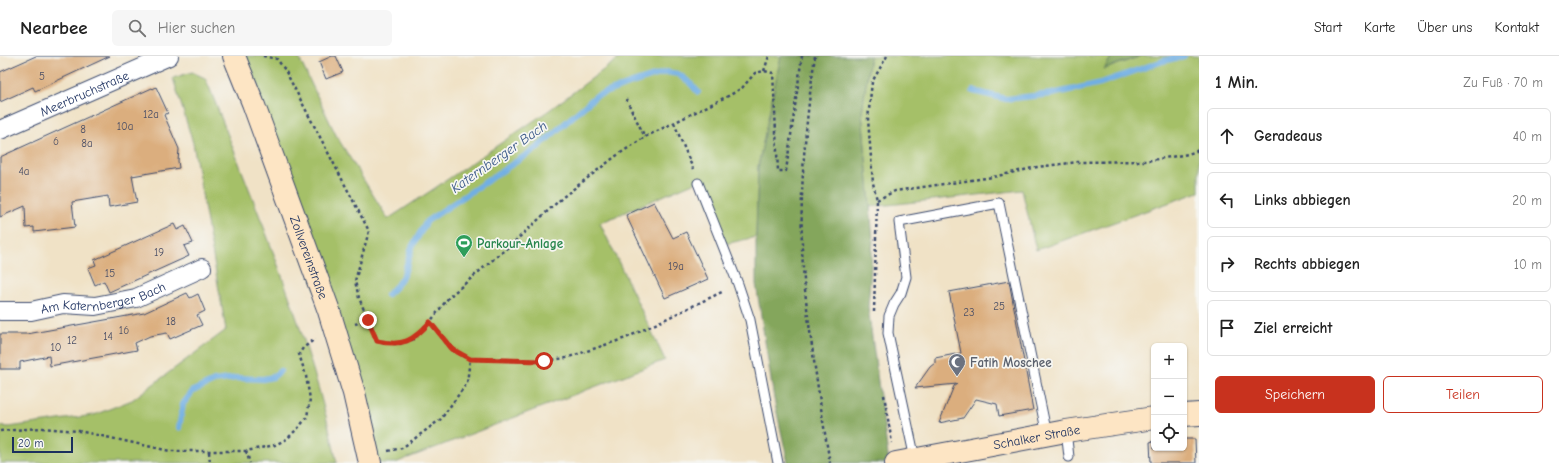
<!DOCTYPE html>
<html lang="de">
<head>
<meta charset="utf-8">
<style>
	body { margin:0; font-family:"Comic Neue",sans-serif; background:#f6f6f6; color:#222 }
	.controls { position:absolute; right:12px; bottom:12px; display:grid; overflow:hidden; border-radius:6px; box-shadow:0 1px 3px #0004 }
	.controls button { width:36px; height:36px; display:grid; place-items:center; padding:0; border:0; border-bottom:1px solid #e0e0e0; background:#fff; color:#222; font:20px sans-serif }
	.scale { position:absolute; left:12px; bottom:10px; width:61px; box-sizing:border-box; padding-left:4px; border:2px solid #1b2f5e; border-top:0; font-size:11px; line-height:14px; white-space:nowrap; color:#1b2f5e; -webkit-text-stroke:3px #f6f6f2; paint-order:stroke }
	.stop { position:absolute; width:12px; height:12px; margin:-9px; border:3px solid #c8321e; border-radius:50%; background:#fff }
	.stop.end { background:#c8321e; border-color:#fff; box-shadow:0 1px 4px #0008 }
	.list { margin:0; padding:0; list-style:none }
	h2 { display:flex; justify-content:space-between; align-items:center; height:52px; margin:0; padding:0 16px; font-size:17px }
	h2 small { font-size:13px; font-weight:400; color:#767676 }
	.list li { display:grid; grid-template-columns:26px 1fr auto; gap:12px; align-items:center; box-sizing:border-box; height:56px; margin:0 8px 8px; padding:0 8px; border:1px solid #e0e0e0; border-radius:6px }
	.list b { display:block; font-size:15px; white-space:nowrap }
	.list em { font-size:13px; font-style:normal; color:#767676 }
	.actions { display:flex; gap:8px; padding:12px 16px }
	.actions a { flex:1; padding:9px 0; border:1px solid #c8321e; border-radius:6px; text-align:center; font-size:14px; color:#c8321e }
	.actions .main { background:#c8321e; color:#fff }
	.icon { flex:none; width:22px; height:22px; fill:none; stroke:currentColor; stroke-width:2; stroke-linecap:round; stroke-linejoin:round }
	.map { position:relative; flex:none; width:1199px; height:407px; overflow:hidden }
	header { display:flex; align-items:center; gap:24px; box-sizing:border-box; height:56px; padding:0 20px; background:#fff; border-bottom:1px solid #e0e0e0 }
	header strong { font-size:19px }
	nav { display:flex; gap:22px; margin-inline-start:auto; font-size:14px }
	.search { width:280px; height:36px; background:#f6f6f6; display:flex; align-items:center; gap:10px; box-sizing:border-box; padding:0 14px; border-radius:6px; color:#767676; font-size:15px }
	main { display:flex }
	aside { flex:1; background:#fff }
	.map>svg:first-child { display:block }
	.green { fill:#a5c067; stroke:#607862 }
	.forest { fill:#84a65c; stroke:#506a5d }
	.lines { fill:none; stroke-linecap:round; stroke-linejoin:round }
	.stream { stroke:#71afe3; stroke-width:6 }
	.building { fill:#dbae7e }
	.lane-casing { stroke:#3b4a6e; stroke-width:11 }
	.street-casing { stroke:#3b4a6e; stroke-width:20 }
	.secondary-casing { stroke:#3b4a6e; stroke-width:24 }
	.path { stroke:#3b4a6e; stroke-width:2.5; stroke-dasharray:3 3; stroke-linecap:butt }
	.lane { stroke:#fff; stroke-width:9 }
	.street { stroke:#fff; stroke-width:18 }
	.secondary { stroke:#fde5c4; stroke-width:22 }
	.route { stroke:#c8321e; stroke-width:5 }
	.labels { text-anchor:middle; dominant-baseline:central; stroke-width:3.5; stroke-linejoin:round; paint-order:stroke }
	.number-label { font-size:11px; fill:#4b4f66 }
	.street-label { font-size:13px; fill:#1b2f5e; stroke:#f6f6f2 }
	.leisure-label { font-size:13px; font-weight:bold; fill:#27864d; stroke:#f6f6f2; text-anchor:start }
	.worship-label { font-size:13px; font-weight:bold; fill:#5b616d; stroke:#f6f6f2; text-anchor:start }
	.water-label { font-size:14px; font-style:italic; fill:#355586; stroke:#f6f6f2 }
</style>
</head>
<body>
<header>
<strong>Nearbee</strong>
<div class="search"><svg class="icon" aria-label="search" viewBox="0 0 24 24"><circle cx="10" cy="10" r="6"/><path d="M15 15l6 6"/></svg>Hier suchen</div>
<nav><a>Start</a><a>Karte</a><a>Über uns</a><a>Kontakt</a></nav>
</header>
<main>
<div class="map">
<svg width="1199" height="407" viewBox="0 0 1199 407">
	<rect width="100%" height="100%" fill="#f6f6f2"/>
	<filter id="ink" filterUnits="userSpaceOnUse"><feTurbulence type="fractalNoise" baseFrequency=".025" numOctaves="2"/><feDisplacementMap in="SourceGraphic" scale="8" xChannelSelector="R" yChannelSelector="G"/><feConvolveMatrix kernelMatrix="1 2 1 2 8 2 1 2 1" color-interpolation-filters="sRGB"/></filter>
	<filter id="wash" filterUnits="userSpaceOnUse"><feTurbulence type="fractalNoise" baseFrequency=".012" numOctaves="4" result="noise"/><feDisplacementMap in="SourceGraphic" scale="16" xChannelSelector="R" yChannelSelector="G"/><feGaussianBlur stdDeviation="0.9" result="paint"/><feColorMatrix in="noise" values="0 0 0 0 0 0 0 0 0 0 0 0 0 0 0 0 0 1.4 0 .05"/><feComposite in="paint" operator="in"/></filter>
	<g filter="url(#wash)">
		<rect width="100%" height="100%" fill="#f0e2c6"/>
		<!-- green -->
		<g class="green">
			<polygon points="235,0 298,0 337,81 388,163 432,134 548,55 622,0 781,0 758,111 756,181 725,188 700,124 600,167 665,304 395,407 375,407"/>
			<polygon points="870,0 1112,0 1105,13 1141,0 1199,0 1199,136 1036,194 1022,134 870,151 862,56"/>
			<path d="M192 16 205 22 210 33C257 155 310 278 337 407H0V370L9 371 94 359 132 344 226 274 193 87 173 22Z"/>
		</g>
		<!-- forest -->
		<g class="forest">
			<polygon points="781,0 870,0 862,56 873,184 868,251 889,407 788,407 774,343 756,228 756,181 758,111"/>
			<polygon points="1112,0 1141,0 1104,13"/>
		</g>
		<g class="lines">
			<!-- stream -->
			<g class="stream">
				<polyline points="973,35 1006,43 1052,38 1101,27 1163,5 1184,0"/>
				<polyline points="387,239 397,229 404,218 412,191 427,165 538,91 596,40 632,27 666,16 678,18 690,27 698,36"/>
				<polyline points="179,372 183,348 193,335 214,325 237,322 263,323 273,321 280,315"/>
			</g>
		</g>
		<g id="blocks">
			<!-- building -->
			<g class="building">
				<polygon points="36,0 110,0 35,35 33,31 0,46 0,16"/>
				<polygon points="332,0 336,0 343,16 326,23 319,6"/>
				<polygon points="156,31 168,57 164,59 179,93 178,105 179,112 132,120 137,146 109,151 108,140 72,146 75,171 34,176 34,171 26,172 25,150 0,161 0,101 152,32 153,33"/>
				<polygon points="654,146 673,182 686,176 708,223 665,242 626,159"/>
				<polygon points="174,168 177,174 185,170 193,187 184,190 189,200 109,236 104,225 95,229 88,212 96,209 94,204"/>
				<polygon points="1009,225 1033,354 999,360 997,348 976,343 963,362 939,367 954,330 957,328 915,332 930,311 935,307 935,302 961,297 949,236"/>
				<polygon points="187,237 190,242 198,238 205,255 197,259 202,269 170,283 167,277 150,280 135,287 137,294 50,310 49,300 20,306 20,313 0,313 0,278 27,278 144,257"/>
				<polygon points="1184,383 1195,383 1196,407 1151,407 1150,386 1154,385 1154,392 1184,392"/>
			</g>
		</g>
	</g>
	<g filter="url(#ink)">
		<use href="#blocks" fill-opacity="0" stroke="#3b4a6e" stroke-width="1"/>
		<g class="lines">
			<defs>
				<g id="lane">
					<polyline points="698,127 738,228 750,264 778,407"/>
					<polyline points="1066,375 1069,401"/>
					<polyline points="915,403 888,277 889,260 894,248 901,237 906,221 899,166 999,147 1047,379"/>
				</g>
				<g id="street">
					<path id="s1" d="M0 74 169 0"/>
					<path id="s2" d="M0 255H31L63 248 95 250 136 242 202 212"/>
				</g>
				<g id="secondary">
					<path id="s3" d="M234 0 253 47 329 255 354 337 370 407"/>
					<polyline points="1184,359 1199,358"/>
					<path id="s4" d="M896 407 1066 375 1154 362"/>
				</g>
			</defs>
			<!-- lane casing -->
			<use href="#lane" class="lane-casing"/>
			<!-- street casing -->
			<use href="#street" class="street-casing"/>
			<!-- secondary casing -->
			<use href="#secondary" class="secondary-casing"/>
			<!-- path -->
			<g class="path">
				<polyline points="263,0 277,3 285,14 369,175 355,225 359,242 377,285 398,288 413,283 430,266 449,241 514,186 563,141 616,100 645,81 730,39 742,32 755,17 764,15 773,17 778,115 786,115 802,0"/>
				<path d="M815 0C806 63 800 127 802 190 803 229 809 267 814 305 819 339 824 373 830 407"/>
				<polyline points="764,15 769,0"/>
				<polyline points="626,43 645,81"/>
				<polyline points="674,67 693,113"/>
				<polyline points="877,144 895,135 993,121 1037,111 1078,106 1146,105 1188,98 1199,94"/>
				<polyline points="874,256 877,144 873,127 868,63 872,26 887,0"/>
				<polyline points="430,266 452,293 470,303 544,305 566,302 626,282 724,235"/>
				<polyline points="355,268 368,264"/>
				<polyline points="884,339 892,387"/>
				<polyline points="0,375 41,372 79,375 170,395 246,395 275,389 287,383 299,371 307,361 310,343 306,320 299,298 303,292 315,283"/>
				<polyline points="246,395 250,407"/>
				<polyline points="388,395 402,392 441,363 467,327 470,303"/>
				<polyline points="209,396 210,407"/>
			</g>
			<!-- lane -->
			<use href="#lane" class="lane"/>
			<!-- street -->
			<use href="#street" class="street"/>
			<!-- secondary -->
			<use href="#secondary" class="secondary"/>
		</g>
	</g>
	<g class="lines" filter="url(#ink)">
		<!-- route -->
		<path class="route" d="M368 264 377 285C403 291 413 285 430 266L452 293 470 303 544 305"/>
	</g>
	<!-- icons -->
	<defs>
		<symbol id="stadium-pin" viewBox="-11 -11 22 30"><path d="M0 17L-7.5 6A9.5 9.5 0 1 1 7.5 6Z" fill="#2e9e5b" stroke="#f6f6f2"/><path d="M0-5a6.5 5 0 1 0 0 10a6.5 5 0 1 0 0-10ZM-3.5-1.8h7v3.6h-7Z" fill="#fff"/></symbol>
		<symbol id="mosque-pin" viewBox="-11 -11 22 30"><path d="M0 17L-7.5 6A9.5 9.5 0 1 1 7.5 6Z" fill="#6b7280" stroke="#f6f6f2"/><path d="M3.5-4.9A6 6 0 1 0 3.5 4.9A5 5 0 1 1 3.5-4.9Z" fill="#fff"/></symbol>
	</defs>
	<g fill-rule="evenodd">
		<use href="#stadium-pin" x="454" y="177" width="20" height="27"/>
		<use href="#mosque-pin" x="947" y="296" width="20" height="27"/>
	</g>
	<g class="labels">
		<!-- number labels -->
		<g class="number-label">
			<text x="42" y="20">5</text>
			<text x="151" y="58">12a</text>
			<text x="125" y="70">10a</text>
			<text x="83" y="73">8</text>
			<text x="56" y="85">6</text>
			<text x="87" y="87">8a</text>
			<text x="24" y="115">4a</text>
			<text x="159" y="196">19</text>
			<text x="676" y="210">19a</text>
			<text x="110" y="217">15</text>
			<text x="999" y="250">25</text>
			<text x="969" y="256">23</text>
			<text x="171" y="265">18</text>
			<text x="124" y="274">16</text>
			<text x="108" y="280">14</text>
			<text x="72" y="284">12</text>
			<text x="56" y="291">10</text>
		</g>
		<!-- street labels -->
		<g class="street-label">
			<text stroke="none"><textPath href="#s1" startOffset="92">Meerbruchstraße</textPath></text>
			<text stroke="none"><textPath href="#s3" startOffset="215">Zollvereinstraße</textPath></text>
			<text stroke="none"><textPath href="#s2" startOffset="105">Am Katernberger Bach</textPath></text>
			<text stroke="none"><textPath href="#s4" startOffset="143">Schalker Straße</textPath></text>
		</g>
		<!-- leisure labels -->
		<g class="leisure-label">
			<text x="477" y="187">Parkour-Anlage</text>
		</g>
		<!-- worship labels -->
		<g class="worship-label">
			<text x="970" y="306">Fatih Moschee</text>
		</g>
		<!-- water labels -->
		<g class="water-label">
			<text transform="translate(499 101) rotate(-35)">Katernberger Bach</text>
		</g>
	</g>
</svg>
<div class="controls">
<button>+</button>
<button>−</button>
<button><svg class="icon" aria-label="locate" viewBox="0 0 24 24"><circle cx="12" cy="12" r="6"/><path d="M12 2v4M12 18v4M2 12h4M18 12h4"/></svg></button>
</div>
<div class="scale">20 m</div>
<div class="stop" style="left:544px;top:305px"></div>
<div class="stop end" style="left:368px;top:264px"></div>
</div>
<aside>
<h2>1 Min.<small>Zu Fuß · 70 m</small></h2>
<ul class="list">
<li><svg class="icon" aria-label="ahead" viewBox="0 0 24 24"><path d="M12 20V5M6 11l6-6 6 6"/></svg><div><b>Geradeaus</b></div><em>40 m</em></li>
<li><svg class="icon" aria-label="left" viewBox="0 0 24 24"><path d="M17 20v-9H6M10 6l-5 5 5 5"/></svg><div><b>Links abbiegen</b></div><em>20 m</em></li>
<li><svg class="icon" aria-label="right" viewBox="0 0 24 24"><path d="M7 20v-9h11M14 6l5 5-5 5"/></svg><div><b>Rechts abbiegen</b></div><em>10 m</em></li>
<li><svg class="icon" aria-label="arrive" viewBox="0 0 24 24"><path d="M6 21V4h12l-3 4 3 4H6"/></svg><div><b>Ziel erreicht</b></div></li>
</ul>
<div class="actions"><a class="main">Speichern</a><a>Teilen</a></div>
</aside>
</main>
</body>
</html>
